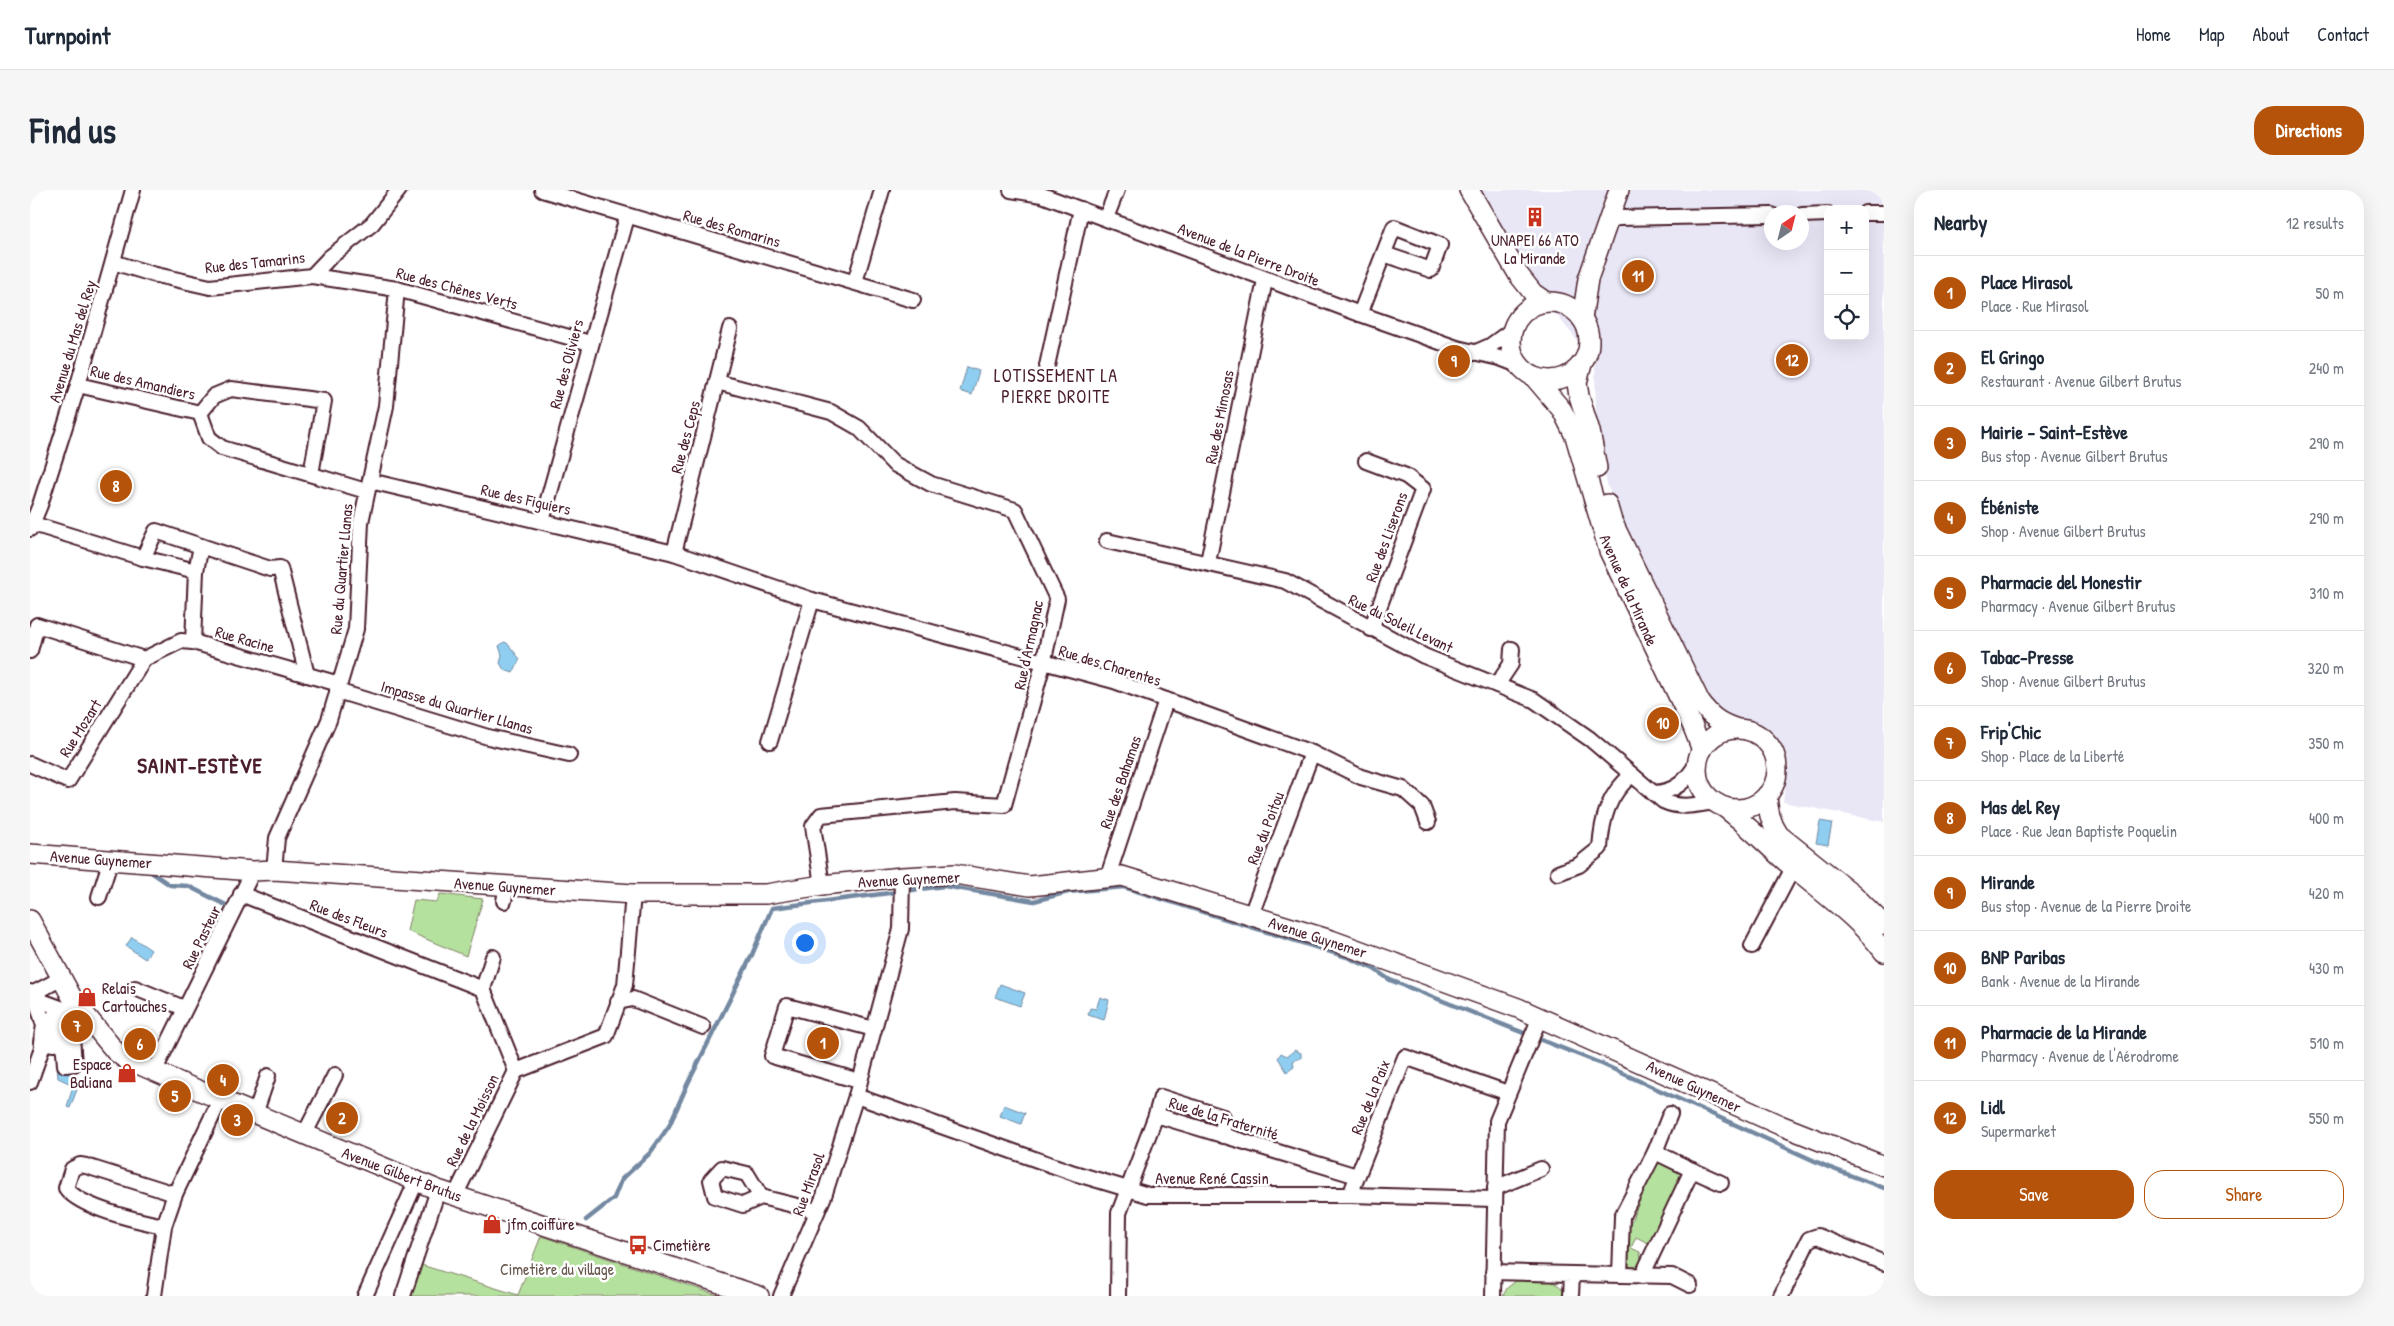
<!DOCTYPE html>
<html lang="en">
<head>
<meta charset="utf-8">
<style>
	body { margin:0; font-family:"Patrick Hand",sans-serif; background:#f6f6f7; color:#1f2937 }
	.controls { position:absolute; right:15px; top:15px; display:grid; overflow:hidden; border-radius:10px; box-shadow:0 5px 20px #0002 }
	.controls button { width:45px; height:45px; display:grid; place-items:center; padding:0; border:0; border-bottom:1px solid #e0e1e3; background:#fff; color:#1f2937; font:25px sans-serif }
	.compass { position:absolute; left:1734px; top:15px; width:45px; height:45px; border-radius:50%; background:#fff; box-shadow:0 5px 20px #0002; rotate:35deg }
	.you { position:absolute; left:774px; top:752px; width:18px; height:18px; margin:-12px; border:4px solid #fff; border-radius:50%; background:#1a73e8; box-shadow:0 0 0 8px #1a73e833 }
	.badge { display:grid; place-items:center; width:32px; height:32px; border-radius:50%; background:#b45309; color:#fff; font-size:16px; font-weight:700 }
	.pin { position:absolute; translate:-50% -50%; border:2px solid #fff; box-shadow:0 1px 5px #0006 }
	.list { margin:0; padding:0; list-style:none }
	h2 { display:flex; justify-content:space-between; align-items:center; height:65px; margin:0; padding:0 20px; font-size:21px }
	h2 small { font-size:16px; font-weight:400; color:#747a83 }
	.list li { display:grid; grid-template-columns:32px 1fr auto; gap:15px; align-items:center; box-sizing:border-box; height:75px; padding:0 20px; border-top:1px solid #e0e1e3 }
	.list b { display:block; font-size:19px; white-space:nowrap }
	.list p { margin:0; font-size:16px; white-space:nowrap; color:#747a83 }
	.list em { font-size:16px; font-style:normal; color:#747a83 }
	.actions { display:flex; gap:10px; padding:15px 20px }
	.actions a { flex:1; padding:11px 0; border:1px solid #b45309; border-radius:20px; text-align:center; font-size:18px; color:#b45309 }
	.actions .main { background:#b45309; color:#fff }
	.icon { flex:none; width:28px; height:28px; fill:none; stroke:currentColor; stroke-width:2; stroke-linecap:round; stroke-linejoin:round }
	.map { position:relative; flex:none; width:1854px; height:1106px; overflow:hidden; border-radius:20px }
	header { display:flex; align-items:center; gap:30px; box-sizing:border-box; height:70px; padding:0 25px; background:#fff; border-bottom:1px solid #e0e1e3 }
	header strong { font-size:24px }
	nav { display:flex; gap:28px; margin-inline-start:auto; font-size:18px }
	.intro { display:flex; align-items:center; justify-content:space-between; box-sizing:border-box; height:120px; padding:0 30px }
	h1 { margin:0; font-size:35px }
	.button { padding:12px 22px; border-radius:20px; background:#b45309; color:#fff; font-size:18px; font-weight:700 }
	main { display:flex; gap:30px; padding:0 30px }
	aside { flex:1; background:#fff; border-radius:20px; box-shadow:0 5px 20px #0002 }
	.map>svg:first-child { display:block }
	.built { fill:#e9e7f6; fill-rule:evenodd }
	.green { fill:#b5e19f; stroke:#808065 }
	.water { fill:#8fcef0; stroke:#7388a1 }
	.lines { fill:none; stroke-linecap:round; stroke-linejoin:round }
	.stream { stroke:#7388a1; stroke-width:4.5 }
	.street-casing { stroke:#4a1f2b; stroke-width:18 }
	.secondary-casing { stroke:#4a1f2b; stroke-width:22 }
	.street { stroke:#fff; stroke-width:14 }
	.secondary { stroke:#fff; stroke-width:19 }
	.labels { text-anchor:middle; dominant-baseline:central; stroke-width:5; stroke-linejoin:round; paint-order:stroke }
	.street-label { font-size:16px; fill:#4a1f2b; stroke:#fff }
	.poi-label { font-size:16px; fill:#4a1f2b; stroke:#fff; text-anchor:start }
	.park-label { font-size:16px; fill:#6a594e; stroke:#fff }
	.neighbourhood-label { font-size:18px; letter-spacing:1px; fill:#4a1f2b; stroke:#fff }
	.district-label { font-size:21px; font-weight:bold; letter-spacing:1px; fill:#4a1f2b; stroke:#fff }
</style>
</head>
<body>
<header>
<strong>Turnpoint</strong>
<nav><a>Home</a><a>Map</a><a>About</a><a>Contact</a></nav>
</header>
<div class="intro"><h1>Find us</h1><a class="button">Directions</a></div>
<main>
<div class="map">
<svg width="1854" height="1106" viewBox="0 0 1854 1106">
	<rect width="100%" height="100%" fill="#fff"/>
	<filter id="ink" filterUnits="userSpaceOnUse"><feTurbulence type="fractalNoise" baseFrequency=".02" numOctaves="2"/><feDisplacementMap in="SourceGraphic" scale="10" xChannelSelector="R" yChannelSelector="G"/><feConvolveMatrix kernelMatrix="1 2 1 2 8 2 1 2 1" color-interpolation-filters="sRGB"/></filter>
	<g filter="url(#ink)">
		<!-- built -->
		<path class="built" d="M1447 0H1854V632L1753 612 1759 573 1745 549 1735 539 1693 530 1681 522 1577 295 1566 230 1565 173 1499 90ZM1798 19H1835V146H1798ZM1742 22H1772V52H1742Z"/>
		<!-- green -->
		<g class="green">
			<polygon points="410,704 453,709 436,766 377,741 384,710 407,712"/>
			<polygon points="1633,973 1647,979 1652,987 1620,1054 1606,1047 1601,1058 1610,1062 1611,1070 1606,1079 1599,1078 1598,1038 1626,974"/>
			<polygon points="511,1046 690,1106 377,1106 388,1074 488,1105"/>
			<path d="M1486 1091C1503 1090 1530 1085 1535 1106H1473L1477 1098Z"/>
		</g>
		<!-- water -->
		<g class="water">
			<polygon points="937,177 949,181 942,205 930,201"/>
			<polygon points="474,452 477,453 490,469 483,483 474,480 470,473 472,465 469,456"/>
			<polygon points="1790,631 1802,633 1798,655 1786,653"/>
			<polygon points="102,747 121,760 115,769 96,756"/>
			<polygon points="970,794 995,803 990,816 965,807"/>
			<polygon points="1070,807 1079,810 1074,830 1058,825 1060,818 1066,819"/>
			<polygon points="1265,860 1271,863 1271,868 1263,871 1264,877 1257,882 1248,868 1251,863 1257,866"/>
			<polygon points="27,877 40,877 40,883 48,897 40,918 37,917 42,899 41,894 28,888"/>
			<polygon points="974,915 995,923 991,934 970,926"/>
		</g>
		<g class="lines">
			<!-- stream -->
			<g class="stream">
				<polyline points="118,680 140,695 158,696 202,718"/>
				<polyline points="556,1030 584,1008 591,990 620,963 639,936 658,893 721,767 742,718 914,696 1004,711 1038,702 1094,697 1317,767 1344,779 1360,790 1572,874 1798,977 1854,998"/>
			</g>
			<defs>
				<g id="street">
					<polyline points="512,0 883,110"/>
					<polyline points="981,0 1012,5 1330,124 1427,158 1470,168 1488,175"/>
					<polyline points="1835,23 1854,23"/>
					<polyline points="1772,25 1798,24"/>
					<polyline points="1076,28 1087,0"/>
					<polyline points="1578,31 1588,28 1742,25"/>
					<polyline points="83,72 122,84 180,97 282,86 367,99 560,153"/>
					<polyline points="282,86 300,67 342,34 369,0"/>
					<polyline points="825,92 852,0"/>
					<polyline points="1330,124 1364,37 1410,55 1401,80 1354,64"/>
					<polyline points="1444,163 1460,156 1482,140"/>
					<polyline points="1017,176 1051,19"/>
					<polyline points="687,192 801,222 829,238 864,274 901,294 985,320 1027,409 1013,474 974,615 925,612 791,625 783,636 792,695"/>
					<polyline points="48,195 170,223 179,248 192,258 336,301"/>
					<polyline points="170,223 184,206 201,199 294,211 281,284"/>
					<polyline points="1336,271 1376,286 1393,299 1341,439"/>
					<polyline points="340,291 644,363 782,410 1084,491 1282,563 1331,587 1373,599 1392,616 1398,632"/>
					<polyline points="512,331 597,27"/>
					<polyline points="3,334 113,368 166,381 171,356 240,379 250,378 277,485"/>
					<polyline points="0,339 10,315 48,195 103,0"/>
					<path d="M1077 351 1255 391 1394 466 1504 510 1560 549 1633 611C1650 619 1666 615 1684 612"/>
					<polyline points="644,363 700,139"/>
					<polyline points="113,368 126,341 171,356"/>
					<polyline points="1178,372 1235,90"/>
					<polyline points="163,452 166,381"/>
					<polyline points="0,461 7,435 114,469"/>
					<polyline points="114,469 151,451 163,452 309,494"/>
					<polyline points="1467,495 1481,474 1482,459"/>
					<polyline points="307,501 458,547 539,565"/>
					<polyline points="740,551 782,410"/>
					<polyline points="0,574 38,591 114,469"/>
					<path d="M1623 603C1646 602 1656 591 1668 572"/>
					<polyline points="244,680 247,648 299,530 326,439 331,332 356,216 367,99"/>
					<path d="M1528 683 1549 675 1570 658C1572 629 1578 604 1602 585"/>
					<polyline points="1078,686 1136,510"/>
					<polyline points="211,704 453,799 486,881"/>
					<polyline points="69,707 81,669"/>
					<polyline points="474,711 477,696"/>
					<polyline points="1221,725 1282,563"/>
					<polyline points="1722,756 1763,678"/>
					<polyline points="105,798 154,818"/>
					<polyline points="453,799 463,767"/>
					<polyline points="0,802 4,803 32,788"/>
					<polygon points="6,809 36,820 40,818 46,825 41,833 44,874 35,875 31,827 23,827 24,854 11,852 14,836"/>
					<polyline points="588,812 603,809 673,837"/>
					<polyline points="124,882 223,681"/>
					<polyline points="829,891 742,866 757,816 844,839"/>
					<polyline points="0,892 17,844"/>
					<polyline points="826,906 1044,983 1118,1005 1320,1005 1464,1009"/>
					<polyline points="225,924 238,886"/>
					<polyline points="1126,925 1131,907 1193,927 1193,946"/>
					<polyline points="274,945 305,885"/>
					<polyline points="1662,980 1691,993"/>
					<polyline points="1465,998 1511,979"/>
					<polyline points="1320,1005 1375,867 1478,903"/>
					<polyline points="425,1006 486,881 576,846 595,795 603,704"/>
					<polyline points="731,1007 717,984 692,978 681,990 685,1006 713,1015 731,1007 787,1021"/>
					<path d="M134 1036C109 1031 50 1018 36 998L42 979 50 975 56 976 145 1004"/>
					<polyline points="1463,1082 1542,1084 1541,1106"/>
					<polyline points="1542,1084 1642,1086 1660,1095"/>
					<polyline points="1590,1085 1592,1026 1625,962 1640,924"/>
					<polyline points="1612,1086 1662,980 1625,962"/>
					<polyline points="124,1106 134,1036 145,1004 190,910"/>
					<polyline points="335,1106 386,992"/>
					<polyline points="373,1106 408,1000"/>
					<polyline points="751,1106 794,1006 826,906 871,739 872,687"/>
					<polyline points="1088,1106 1089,1023 1126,925 1327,986"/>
					<polyline points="1463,1106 1467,931 1510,827"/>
					<polyline points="1751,1106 1779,1049 1788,1046 1854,1073"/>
				</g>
				<g id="secondary">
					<polyline points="1439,0 1488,84 1503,103 1516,112"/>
					<circle cx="1520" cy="151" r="39"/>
					<polyline points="1552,129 1558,89 1589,0"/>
					<polyline points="1552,174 1547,193 1549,206 1560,241 1567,278"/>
					<polyline points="1504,187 1532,220 1545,246 1579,361 1663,537 1672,560"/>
					<path d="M1577 314 1582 331 1670 512C1680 526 1689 533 1705 538"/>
					<circle cx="1707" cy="579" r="40"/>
					<path d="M1737 605C1738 620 1740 632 1749 645L1823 704 1854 735"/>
					<path d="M1695 618C1719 636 1738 657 1761 676 1793 704 1828 727 1854 762"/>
					<polyline points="0,664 223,681 244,680 603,704 736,704 792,695 872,687 925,684 1000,696 1092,686 1301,750 1488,818 1750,935 1854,976"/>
					<polyline points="0,730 44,811 86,862 94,868 156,895 408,1000 729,1106"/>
				</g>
			</defs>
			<!-- street casing -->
			<use href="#street" class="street-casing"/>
			<!-- secondary casing -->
			<use href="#secondary" class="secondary-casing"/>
			<!-- street -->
			<use href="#street" class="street"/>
			<!-- secondary -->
			<use href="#secondary" class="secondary"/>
		</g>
	</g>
	<!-- icons -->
	<defs>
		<symbol id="building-bare" viewBox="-9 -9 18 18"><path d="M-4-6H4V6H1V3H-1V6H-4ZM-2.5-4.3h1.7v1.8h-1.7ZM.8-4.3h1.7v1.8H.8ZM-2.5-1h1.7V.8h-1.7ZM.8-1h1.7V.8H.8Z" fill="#c8321e" stroke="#fff" stroke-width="2.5" paint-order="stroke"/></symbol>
		<symbol id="shop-bare" viewBox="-9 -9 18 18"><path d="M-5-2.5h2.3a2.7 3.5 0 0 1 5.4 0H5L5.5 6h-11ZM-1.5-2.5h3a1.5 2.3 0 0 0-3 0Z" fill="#c8321e" stroke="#fff" stroke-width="2.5" paint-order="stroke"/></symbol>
		<symbol id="bus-bare" viewBox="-9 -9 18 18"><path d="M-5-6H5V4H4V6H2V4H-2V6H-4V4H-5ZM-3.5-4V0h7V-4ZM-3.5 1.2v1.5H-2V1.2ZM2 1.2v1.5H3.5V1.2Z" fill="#c8321e" stroke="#fff" stroke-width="2.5" paint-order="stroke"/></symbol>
	</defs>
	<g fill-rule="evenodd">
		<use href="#building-bare" x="1491" y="13" width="28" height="28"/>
		<use href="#shop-bare" x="43" y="793" width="28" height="28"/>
		<use href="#shop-bare" x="83" y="869" width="28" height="28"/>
		<use href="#shop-bare" x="448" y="1020" width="28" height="28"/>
		<use href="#bus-bare" x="594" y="1041" width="28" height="28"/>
	</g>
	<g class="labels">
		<!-- street labels -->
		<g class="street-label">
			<text transform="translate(702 38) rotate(16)">Rue des Romarins</text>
			<text transform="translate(1219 64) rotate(21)">Avenue de la Pierre Droite</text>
			<text transform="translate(225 72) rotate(-6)">Rue des Tamarins</text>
			<text transform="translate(427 98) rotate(15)">Rue des Chênes Verts</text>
			<text transform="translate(42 151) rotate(-73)">Avenue du Mas del Rey</text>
			<text transform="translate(536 174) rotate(-75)">Rue des Oliviers</text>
			<text transform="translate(113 192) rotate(13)">Rue des Amandiers</text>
			<text transform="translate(1189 227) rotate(-79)">Rue des Mimosas</text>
			<text transform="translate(655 247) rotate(-75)">Rue des Ceps</text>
			<text transform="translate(496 309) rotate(13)">Rue des Figuiers</text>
			<text transform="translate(1356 347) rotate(-70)">Rue des Liserons</text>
			<text transform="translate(311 379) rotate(-85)">Rue du Quartier Llanas</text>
			<text transform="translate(1599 400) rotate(66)">Avenue de la Mirande</text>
			<text transform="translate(1371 433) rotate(26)">Rue du Soleil Levant</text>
			<text transform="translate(215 449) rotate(16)">Rue Racine</text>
			<text transform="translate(998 455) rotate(-78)">Rue d'Armagnac</text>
			<text transform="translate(1080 475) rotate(17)">Rue des Charentes</text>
			<text transform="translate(427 517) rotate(16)">Impasse du Quartier Llanas</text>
			<text transform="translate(50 538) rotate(-58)">Rue Mozart</text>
			<text transform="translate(1090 592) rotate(-71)">Rue des Bahamas</text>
			<text transform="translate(1235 638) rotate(-69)">Rue du Poitou</text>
			<text transform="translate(71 669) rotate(4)">Avenue Guynemer</text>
			<text transform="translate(879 689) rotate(-3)">Avenue Guynemer</text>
			<text transform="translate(475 696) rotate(4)">Avenue Guynemer</text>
			<text transform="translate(319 728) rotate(21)">Rue des Fleurs</text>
			<text transform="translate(171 747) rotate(-64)">Rue Pasteur</text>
			<text transform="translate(1288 747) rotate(18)">Avenue Guynemer</text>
			<text transform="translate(1664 896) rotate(25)">Avenue Guynemer</text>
			<text transform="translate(1340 907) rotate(-68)">Rue de la Paix</text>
			<text transform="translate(1194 928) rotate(17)">Rue de la Fraternité</text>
			<text transform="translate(442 930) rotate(-64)">Rue de la Moisson</text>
			<text transform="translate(372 984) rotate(21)">Avenue Gilbert Brutus</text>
			<text x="1182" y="988">Avenue René Cassin</text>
			<text transform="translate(778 994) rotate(-70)">Rue Mirasol</text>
		</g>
		<!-- poi labels -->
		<g class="poi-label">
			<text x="1505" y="50" text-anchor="middle">UNAPEI 66 ATO<tspan x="1505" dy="18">La Mirande</tspan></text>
			<text x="72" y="798">Relais<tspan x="72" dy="18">Cartouches</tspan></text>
			<text x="82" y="874" text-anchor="end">Espace<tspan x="82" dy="18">Baliana</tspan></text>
			<text x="477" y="1034">jfm coiffure</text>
			<text x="623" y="1055">Cimetière</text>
		</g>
		<!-- park labels -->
		<g class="park-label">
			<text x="527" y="1079">Cimetière du village</text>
		</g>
		<!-- neighbourhood labels -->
		<g class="neighbourhood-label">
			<text x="1026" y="185">LOTISSEMENT LA<tspan x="1026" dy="21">PIERRE DROITE</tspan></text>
		</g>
		<!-- district labels -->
		<g class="district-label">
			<text x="170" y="575">SAINT-ESTÈVE</text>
		</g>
	</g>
</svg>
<div class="controls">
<button>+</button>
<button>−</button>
<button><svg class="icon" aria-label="locate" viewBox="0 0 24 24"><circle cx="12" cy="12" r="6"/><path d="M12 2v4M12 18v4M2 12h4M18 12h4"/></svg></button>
</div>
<svg class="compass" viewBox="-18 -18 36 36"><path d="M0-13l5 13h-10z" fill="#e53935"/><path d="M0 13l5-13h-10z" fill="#747a83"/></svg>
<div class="you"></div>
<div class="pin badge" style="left:793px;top:853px">1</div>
<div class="pin badge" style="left:312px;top:928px">2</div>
<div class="pin badge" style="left:207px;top:930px">3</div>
<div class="pin badge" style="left:193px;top:890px">4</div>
<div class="pin badge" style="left:145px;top:906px">5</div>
<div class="pin badge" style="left:110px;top:854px">6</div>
<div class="pin badge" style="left:47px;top:836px">7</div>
<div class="pin badge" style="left:86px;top:296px">8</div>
<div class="pin badge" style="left:1424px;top:171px">9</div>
<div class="pin badge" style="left:1633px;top:533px">10</div>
<div class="pin badge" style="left:1608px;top:86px">11</div>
<div class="pin badge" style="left:1762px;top:170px">12</div>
</div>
<aside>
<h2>Nearby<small>12 results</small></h2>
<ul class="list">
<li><span class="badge">1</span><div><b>Place Mirasol</b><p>Place · Rue Mirasol</p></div><em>50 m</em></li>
<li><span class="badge">2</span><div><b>El Gringo</b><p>Restaurant · Avenue Gilbert Brutus</p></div><em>240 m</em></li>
<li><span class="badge">3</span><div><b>Mairie - Saint-Estève</b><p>Bus stop · Avenue Gilbert Brutus</p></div><em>290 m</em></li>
<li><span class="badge">4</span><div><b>Ébéniste</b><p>Shop · Avenue Gilbert Brutus</p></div><em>290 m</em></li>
<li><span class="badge">5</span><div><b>Pharmacie del Monestir</b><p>Pharmacy · Avenue Gilbert Brutus</p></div><em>310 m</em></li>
<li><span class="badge">6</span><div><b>Tabac-Presse</b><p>Shop · Avenue Gilbert Brutus</p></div><em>320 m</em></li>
<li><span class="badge">7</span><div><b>Frip'Chic</b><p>Shop · Place de la Liberté</p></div><em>350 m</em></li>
<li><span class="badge">8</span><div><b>Mas del Rey</b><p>Place · Rue Jean Baptiste Poquelin</p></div><em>400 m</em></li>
<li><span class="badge">9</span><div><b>Mirande</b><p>Bus stop · Avenue de la Pierre Droite</p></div><em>420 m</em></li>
<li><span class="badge">10</span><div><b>BNP Paribas</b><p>Bank · Avenue de la Mirande</p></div><em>430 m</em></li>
<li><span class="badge">11</span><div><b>Pharmacie de la Mirande</b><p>Pharmacy · Avenue de l'Aérodrome</p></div><em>510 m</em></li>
<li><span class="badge">12</span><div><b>Lidl</b><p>Supermarket</p></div><em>550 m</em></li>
</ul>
<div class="actions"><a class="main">Save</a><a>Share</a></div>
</aside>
</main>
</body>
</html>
